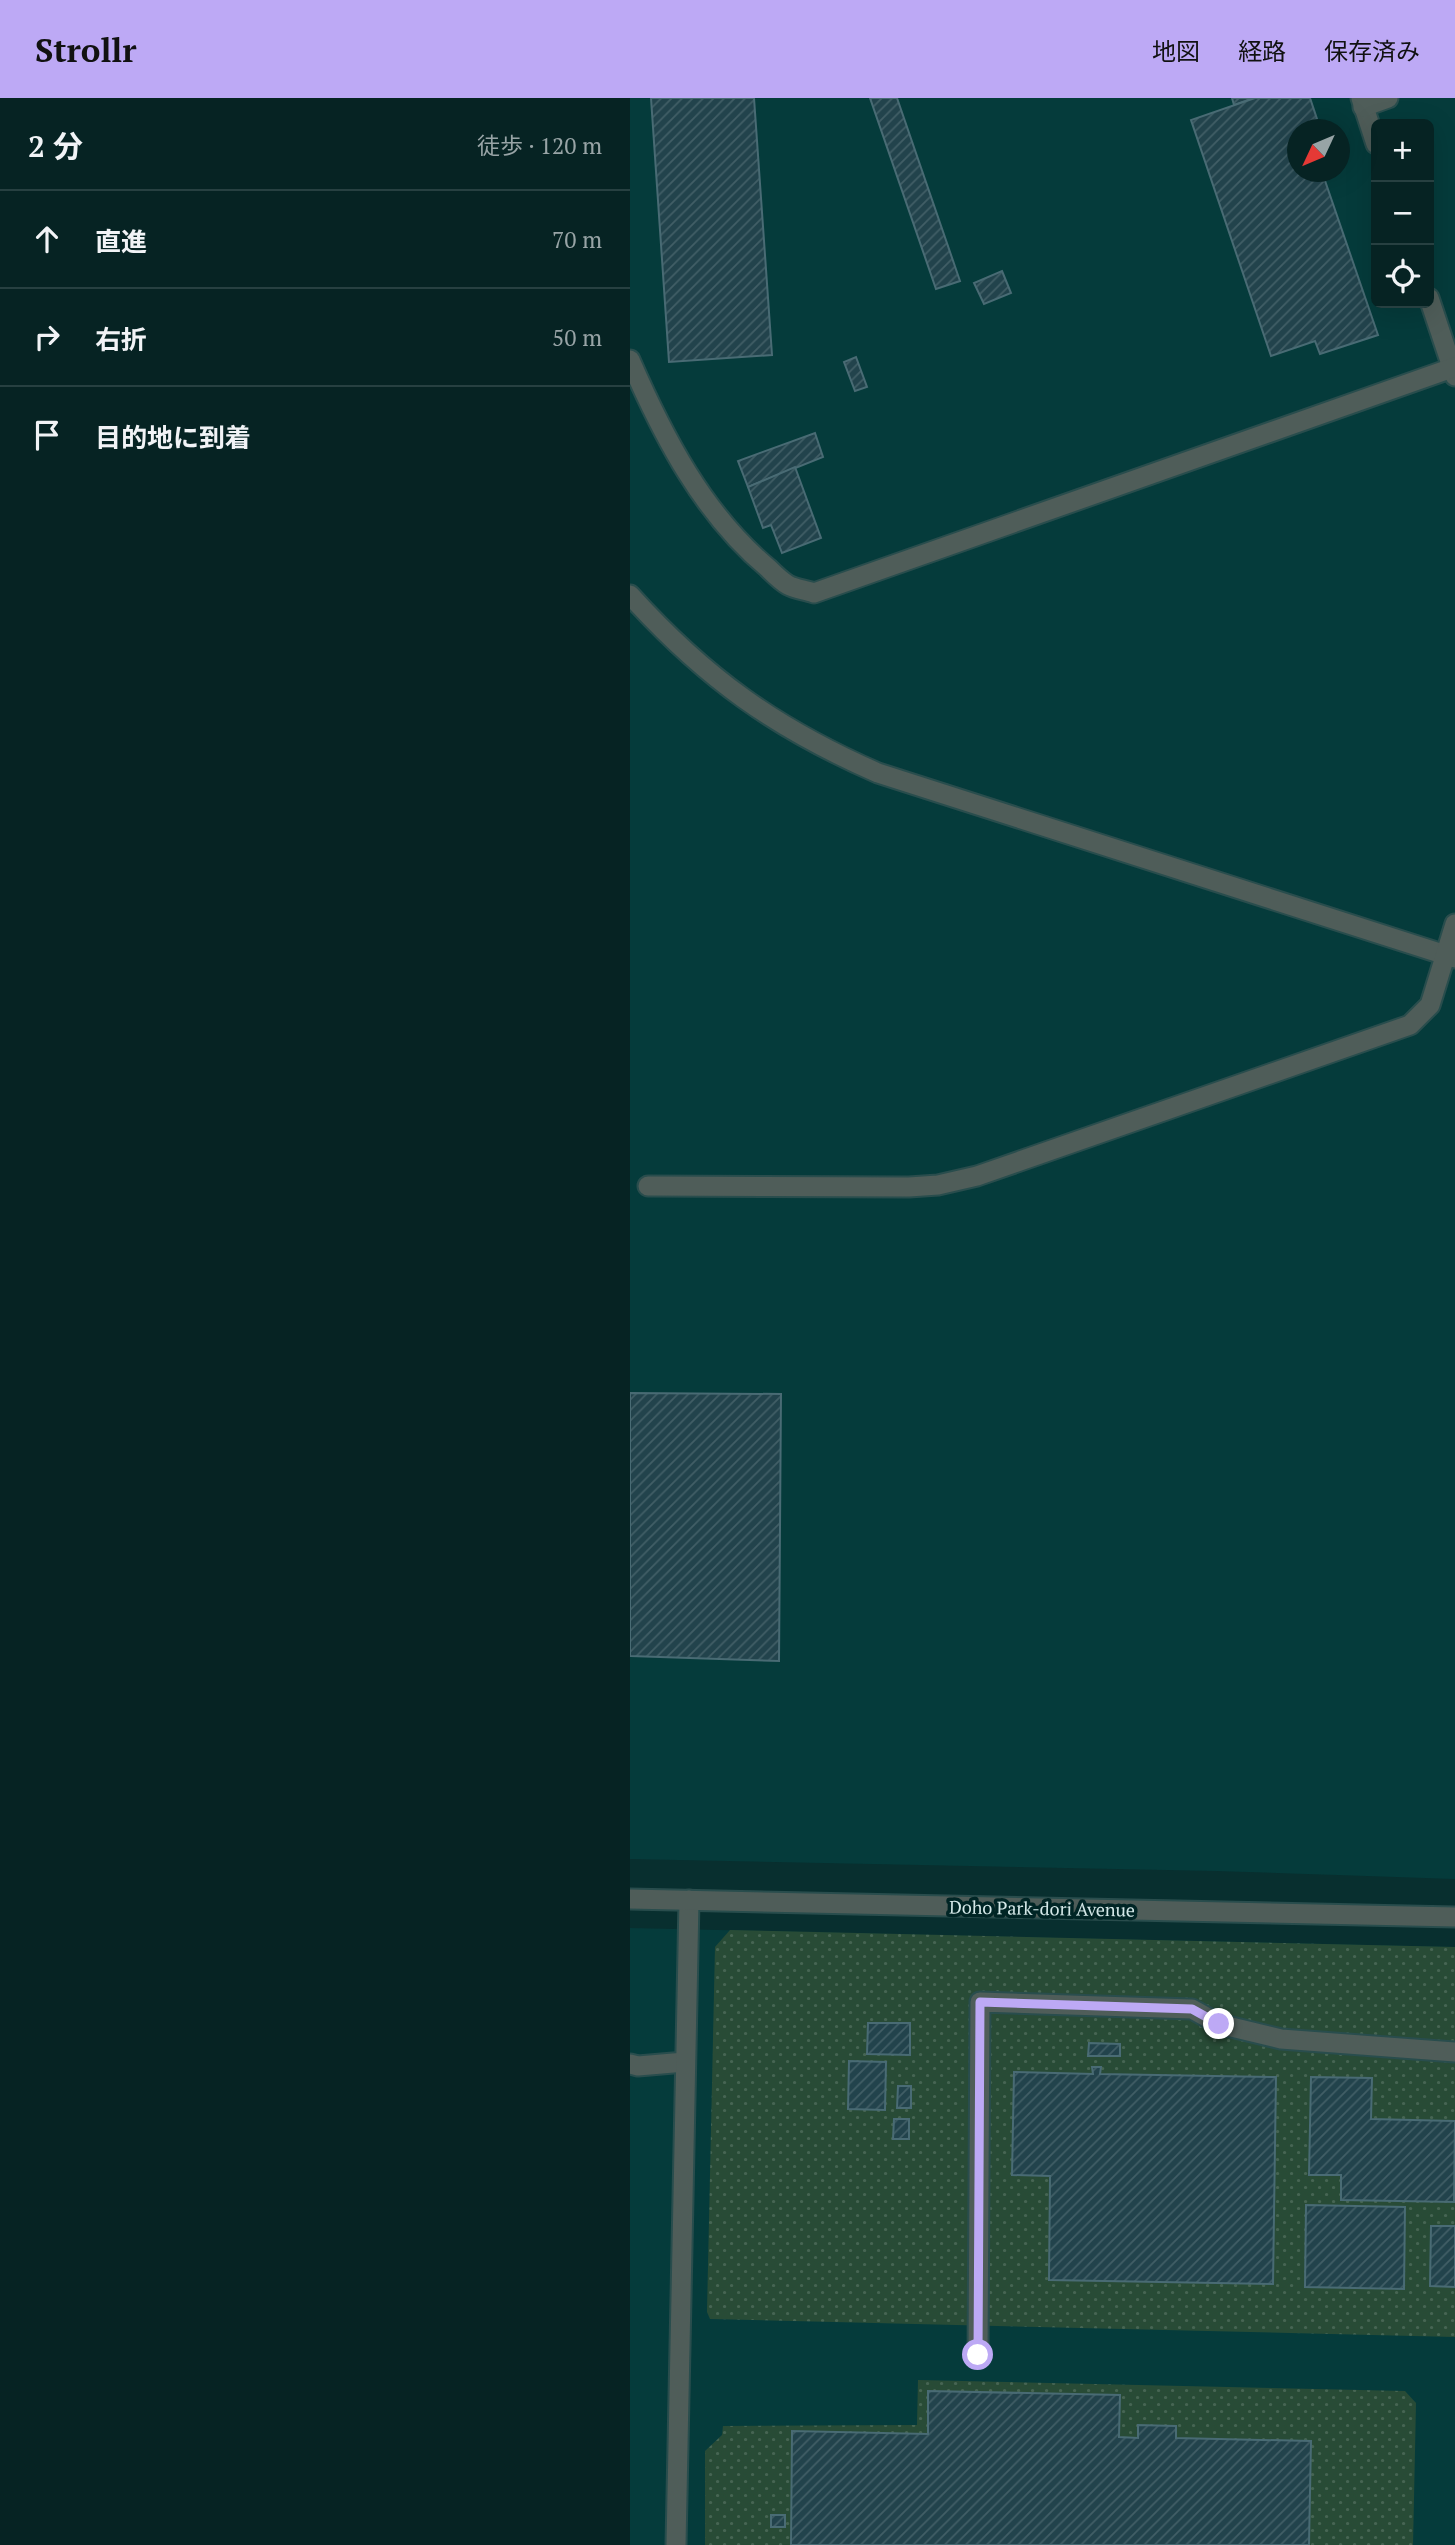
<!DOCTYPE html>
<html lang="ja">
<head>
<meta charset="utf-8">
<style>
	body { margin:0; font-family:"PT Serif","Noto Sans JP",serif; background:#142f30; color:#f1f3f6 }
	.controls { position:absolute; right:21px; top:21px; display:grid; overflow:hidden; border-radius:10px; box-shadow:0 7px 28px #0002 }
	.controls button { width:63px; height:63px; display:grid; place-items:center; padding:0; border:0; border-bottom:2px solid #274041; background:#062323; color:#f1f3f6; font:35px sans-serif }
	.compass { position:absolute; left:657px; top:21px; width:63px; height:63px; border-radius:50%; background:#062323; box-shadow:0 7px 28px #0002; rotate:226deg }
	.stop { position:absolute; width:21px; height:21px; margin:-16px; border:5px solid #bda9f5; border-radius:50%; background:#fff }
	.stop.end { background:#bda9f5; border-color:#fff; box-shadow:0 2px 7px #0008 }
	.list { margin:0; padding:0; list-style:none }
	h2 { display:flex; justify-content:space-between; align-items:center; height:91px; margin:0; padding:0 28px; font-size:30px }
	h2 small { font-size:23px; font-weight:400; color:#98a4a6 }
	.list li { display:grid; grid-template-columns:46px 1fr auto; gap:21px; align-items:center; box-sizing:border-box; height:98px; padding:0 28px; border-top:2px solid #274041 }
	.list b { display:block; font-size:26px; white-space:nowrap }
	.list em { font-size:23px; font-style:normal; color:#98a4a6 }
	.icon { flex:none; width:38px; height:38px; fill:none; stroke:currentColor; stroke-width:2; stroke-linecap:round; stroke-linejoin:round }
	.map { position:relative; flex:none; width:825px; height:2447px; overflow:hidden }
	header { display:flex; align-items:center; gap:42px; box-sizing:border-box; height:98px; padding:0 35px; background:#bda9f5; color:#111 }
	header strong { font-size:33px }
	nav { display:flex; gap:38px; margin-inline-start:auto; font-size:24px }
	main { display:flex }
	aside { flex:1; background:#062323 }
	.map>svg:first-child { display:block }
	.built { fill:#053b3b; fill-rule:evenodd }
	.grass { fill:url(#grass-dots) }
	.building { fill:url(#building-hatch); stroke:#496b74; stroke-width:2 }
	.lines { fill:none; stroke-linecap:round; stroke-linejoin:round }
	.service-casing { stroke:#294d4d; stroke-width:23 }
	.tertiary-casing { stroke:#294d4d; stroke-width:23 }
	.service { stroke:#4f5d59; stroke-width:19 }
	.tertiary { stroke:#4f5d59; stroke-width:19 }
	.route { stroke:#bda9f5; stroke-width:9 }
	.labels { text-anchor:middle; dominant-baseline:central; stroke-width:7; stroke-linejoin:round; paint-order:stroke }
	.street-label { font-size:18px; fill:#d4e8e8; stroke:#002525 }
</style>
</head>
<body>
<header>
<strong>Strollr</strong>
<nav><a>地図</a><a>経路</a><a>保存済み</a></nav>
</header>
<main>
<aside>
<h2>2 分<small>徒歩 · 120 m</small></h2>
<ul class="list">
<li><svg class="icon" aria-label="ahead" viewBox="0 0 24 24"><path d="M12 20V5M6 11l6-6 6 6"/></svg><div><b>直進</b></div><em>70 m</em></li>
<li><svg class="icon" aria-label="right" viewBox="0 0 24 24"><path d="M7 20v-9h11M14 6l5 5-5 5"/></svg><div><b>右折</b></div><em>50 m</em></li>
<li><svg class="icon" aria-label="arrive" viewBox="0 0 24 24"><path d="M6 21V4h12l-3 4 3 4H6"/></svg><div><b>目的地に到着</b></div></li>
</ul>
</aside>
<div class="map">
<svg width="825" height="2447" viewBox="0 0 825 2447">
	<defs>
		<pattern id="grass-dots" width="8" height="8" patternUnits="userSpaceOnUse" patternTransform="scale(1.75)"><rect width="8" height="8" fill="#284b36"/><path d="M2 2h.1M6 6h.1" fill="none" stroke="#466553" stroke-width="1.8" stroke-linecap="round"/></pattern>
		<pattern id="building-hatch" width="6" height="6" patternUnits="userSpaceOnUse" patternTransform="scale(1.75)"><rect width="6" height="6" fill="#22434c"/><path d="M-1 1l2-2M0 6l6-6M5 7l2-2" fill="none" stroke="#415e66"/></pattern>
	</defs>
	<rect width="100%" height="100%" fill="#082f2f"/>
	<!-- built -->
	<g class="built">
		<path d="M0 0H825V1781L586 1773 0 1761ZM746 26H799V205H746ZM668 32H710V74H668Z"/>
		<polygon points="0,1830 825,1849 825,2447 0,2447"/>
	</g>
	<!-- grass -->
	<g class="grass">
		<polygon points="100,1832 825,1849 825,2239 80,2221 77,2214 85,1849"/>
		<polygon points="288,2282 775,2293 786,2305 783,2447 75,2447 75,2353 92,2337 93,2328 287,2327"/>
	</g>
	<!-- building -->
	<g class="building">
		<polygon points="21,0 124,0 142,257 39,264"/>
		<polygon points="240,0 267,0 330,183 306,191"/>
		<polygon points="602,0 624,0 604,7"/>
		<polygon points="625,0 680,0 687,21 676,25 678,32 668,32 668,74 692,74 748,237 690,256 685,243 641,258 561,22"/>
		<polygon points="372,173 381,195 354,206 344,185"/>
		<polygon points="226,259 237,289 225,293 214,264"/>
		<polygon points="185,335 193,359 118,389 108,363"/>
		<polygon points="165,369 191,440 152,455 141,427 133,430 118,389"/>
		<polygon points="0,1295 151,1296 149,1563 0,1558"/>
		<polygon points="238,1925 280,1925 280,1957 237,1956"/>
		<polygon points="459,1945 490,1946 490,1958 458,1958"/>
		<polygon points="219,1963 256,1964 255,2012 218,2011"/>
		<polygon points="462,1969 471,1969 470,1976 646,1979 643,2186 419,2182 420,2078 382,2077 384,1974 463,1976"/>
		<polygon points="681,1979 742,1980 741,2021 825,2023 824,2104 711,2102 711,2077 679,2077"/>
		<polygon points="268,1988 281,1988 281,2010 267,2010"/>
		<polygon points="264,2021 279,2021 279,2041 263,2041"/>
		<polygon points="676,2107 775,2109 774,2191 675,2189"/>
		<polygon points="801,2128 825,2128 825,2189 800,2188"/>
		<polygon points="298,2293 490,2297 489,2339 508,2340 508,2327 546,2328 546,2340 681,2343 679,2447 161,2447 162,2333 298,2336"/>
		<rect x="141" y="2417" width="14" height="12"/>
	</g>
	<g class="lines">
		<defs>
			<g id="service">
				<polyline points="731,0 746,46"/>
				<polyline points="733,9 758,0"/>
				<polyline points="799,200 825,278"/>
				<path d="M0 262C33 338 73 416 138 470 144 476 151 483 158 487 165 491 176 492 184 495L825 269"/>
				<path d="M0 497C75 580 145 630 248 675L825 860"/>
				<polyline points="18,1088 279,1089 308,1087 347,1078 780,927 800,907 825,826"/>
				<polyline points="0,1966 8,1968 55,1964"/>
				<polyline points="348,2257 350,1904 562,1911 589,1926 651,1941 825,1954"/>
				<polyline points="46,2447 59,1802"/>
			</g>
			<polyline id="tertiary" points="0,1801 825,1819"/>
		</defs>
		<!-- service casing -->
		<use href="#service" class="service-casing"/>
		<!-- tertiary casing -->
		<use href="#tertiary" class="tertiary-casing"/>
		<!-- service -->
		<use href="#service" class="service"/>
		<!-- tertiary -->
		<use href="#tertiary" class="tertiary"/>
	</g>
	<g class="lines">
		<!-- route -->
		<polyline class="route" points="348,2257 350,1904 562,1911 589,1926"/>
	</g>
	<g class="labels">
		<!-- street labels -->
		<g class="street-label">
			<text transform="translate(412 1810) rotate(1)">Doho Park-dori Avenue</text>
		</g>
	</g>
</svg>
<div class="controls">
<button>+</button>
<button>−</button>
<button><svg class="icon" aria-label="locate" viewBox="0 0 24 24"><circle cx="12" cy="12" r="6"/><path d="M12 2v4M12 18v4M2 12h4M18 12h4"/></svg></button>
</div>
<svg class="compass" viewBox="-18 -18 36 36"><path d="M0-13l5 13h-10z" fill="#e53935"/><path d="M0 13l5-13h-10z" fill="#98a4a6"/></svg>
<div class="stop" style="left:348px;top:2257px"></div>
<div class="stop end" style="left:589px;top:1926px"></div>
</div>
</main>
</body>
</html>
